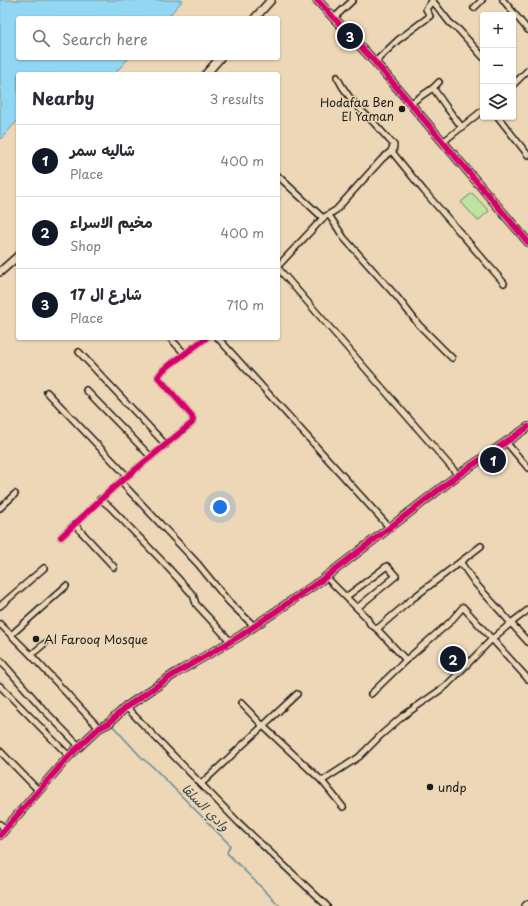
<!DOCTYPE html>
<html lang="en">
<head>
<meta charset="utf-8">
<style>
	body { margin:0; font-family:"Playpen Sans","Playpen Sans Arabic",sans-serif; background:#f7f7f7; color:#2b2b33 }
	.controls { position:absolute; right:12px; top:12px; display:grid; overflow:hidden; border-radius:4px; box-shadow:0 1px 3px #0004 }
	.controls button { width:36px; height:36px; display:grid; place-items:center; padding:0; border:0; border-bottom:1px solid #e1e1e2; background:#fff; color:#2b2b33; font:20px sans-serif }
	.you { position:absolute; left:220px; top:507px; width:14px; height:14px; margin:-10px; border:3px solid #fff; border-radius:50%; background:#1a73e8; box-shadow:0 0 0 6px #1a73e833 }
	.badge { display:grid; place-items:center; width:26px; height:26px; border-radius:50%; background:#111827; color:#fff; font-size:13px; font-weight:700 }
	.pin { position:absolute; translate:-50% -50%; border:2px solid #fff; box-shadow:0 1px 4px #0006 }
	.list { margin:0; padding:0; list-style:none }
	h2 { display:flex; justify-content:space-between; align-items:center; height:52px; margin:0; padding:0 16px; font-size:17px }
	h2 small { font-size:13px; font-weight:400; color:#7c7c81 }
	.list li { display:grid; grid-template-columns:26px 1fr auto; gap:12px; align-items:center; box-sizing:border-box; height:72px; padding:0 16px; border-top:1px solid #e1e1e2 }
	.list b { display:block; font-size:15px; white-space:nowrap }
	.list p { margin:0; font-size:13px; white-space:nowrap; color:#7c7c81 }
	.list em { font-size:13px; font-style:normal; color:#7c7c81 }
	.icon { flex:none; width:22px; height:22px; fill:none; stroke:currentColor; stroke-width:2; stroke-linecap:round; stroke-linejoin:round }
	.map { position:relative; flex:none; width:528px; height:906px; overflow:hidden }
	.search { position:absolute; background:#fff; box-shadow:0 1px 3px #0004; left:16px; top:16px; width:264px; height:44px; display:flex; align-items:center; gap:10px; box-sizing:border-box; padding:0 14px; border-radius:4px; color:#7c7c81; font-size:15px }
	.panel { position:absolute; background:#fff; box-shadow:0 1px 3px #0004; left:16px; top:72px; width:264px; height:268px; border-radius:4px }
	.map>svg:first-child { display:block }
	.green { fill:#bce4a0; stroke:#6c805e }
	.water { fill:#91d7f3; stroke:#628c9d }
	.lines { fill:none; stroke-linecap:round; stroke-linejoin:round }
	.stream { stroke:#628c9d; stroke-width:1.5 }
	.street-casing { stroke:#1c1c1c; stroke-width:8 }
	.secondary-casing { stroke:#1c1c1c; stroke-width:10 }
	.street { stroke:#edd7b6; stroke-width:5 }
	.secondary { stroke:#edd7b6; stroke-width:7 }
	.cycleway-casing { stroke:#edd7b6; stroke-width:8 }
	.cycleway { stroke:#d6006c; stroke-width:6 }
	.poi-dot { fill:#1c1c1c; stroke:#edd7b6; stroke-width:1.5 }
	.labels { text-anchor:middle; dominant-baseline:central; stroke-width:3; stroke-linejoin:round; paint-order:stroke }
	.poi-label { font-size:12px; fill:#1c1c1c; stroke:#edd7b6; text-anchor:start }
	.water-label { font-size:13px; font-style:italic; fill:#394b52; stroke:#edd7b6 }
</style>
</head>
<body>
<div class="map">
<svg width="528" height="906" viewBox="0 0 528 906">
	<rect width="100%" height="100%" fill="#edd7b6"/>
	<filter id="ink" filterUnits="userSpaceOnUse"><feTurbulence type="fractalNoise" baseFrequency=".025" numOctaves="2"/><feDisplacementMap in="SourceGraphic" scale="8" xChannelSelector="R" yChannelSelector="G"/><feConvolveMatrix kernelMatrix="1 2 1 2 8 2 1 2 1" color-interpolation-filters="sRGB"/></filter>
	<g filter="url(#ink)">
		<!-- green -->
		<polygon class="green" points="472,193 489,211 478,221 461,202"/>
		<!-- water -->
		<polygon class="water" points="0,0 183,0 167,18 18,18 18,58 129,58 114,74 18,74 18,120 0,140"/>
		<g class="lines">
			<!-- stream -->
			<polyline class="stream" points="111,724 143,759 152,766 230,845 227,853 280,906"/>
			<defs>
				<g id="street">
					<polyline points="432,0 450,23 459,30 483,57"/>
					<polyline points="503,0 528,30"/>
					<polyline points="474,8 482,0"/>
					<polyline points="334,18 353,0"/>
					<polyline points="375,62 398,40 430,16 426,9 433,0"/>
					<path d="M337 77C345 93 353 103 366 115 376 124 384 135 394 145L393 153 424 191 504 283"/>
					<polyline points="513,85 528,70"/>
					<polyline points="433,88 447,108 461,126"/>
					<polyline points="411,103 433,88 439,82"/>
					<polyline points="498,117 528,155"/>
					<polyline points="443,142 483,110"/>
					<polyline points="278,176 323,218"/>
					<polyline points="329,215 344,238 397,297 419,325 452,358"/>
					<polyline points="278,266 323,218 336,210 381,160 391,151 393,146"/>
					<polyline points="278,268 458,475"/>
					<polyline points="170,338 185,354"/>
					<polyline points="218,338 389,527"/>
					<polyline points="79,352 166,445"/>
					<polyline points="86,390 151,457"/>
					<polyline points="47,392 127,476"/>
					<polyline points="506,442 528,468"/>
					<polyline points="121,482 198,564 229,602 254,626"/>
					<polyline points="100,499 110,507 162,561 193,595 196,604 230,641"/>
					<polyline points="0,508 15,494"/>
					<polyline points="75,525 114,567"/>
					<polyline points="61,537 113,488 192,423 193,420 192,416 158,377 163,370 206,338"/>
					<polyline points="461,563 475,583 528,642"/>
					<polyline points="326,577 367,618 370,624 377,629 406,660"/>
					<polyline points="346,597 387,566 396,576 357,608"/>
					<polyline points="0,606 44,568"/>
					<polyline points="0,624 31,655 99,728"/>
					<polyline points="377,629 412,599 481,546"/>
					<polyline points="11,635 66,586"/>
					<polyline points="31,655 44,644"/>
					<polyline points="0,660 43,709 79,746"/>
					<polyline points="0,686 69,756"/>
					<polyline points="371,694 406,660 450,622 463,607 528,679"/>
					<polyline points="241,703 263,726 322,781 343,807"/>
					<polyline points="126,707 239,823 327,906"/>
					<polyline points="0,751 39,791"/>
					<polyline points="322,781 359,757 381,735 403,716 446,686 492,639 511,623 528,610"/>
					<polyline points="201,784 297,694"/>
					<polyline points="0,824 5,829"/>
				</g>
				<g id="secondary">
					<polyline points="317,0 375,62 528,242"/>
					<polyline points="255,18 271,0"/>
					<polyline points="206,74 220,58"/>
					<polyline points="0,272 18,256"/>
					<polyline points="0,835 69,756 99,728 109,723 126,707 176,673 240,636 323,579 458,475 528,427"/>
					<polyline points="526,906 528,904"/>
				</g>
			</defs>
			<!-- street casing -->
			<use href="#street" class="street-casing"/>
			<!-- secondary casing -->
			<use href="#secondary" class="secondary-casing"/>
			<!-- street -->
			<use href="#street" class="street"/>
			<!-- secondary -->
			<use href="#secondary" class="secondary"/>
			<defs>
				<g id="cycleway">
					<polyline points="317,0 375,62 528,242"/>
					<polyline points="61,537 113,488 192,423 193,420 192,416 158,377 163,370 206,338"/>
					<polyline points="0,835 69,756 99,728 109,723 126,707 176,673 240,636 323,579 458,475 528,427"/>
				</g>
			</defs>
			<!-- cycleway casing -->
			<use href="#cycleway" class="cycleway-casing"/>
			<!-- cycleway -->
			<use href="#cycleway" class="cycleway"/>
		</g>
	</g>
	<!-- markers -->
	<g class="poi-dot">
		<circle cx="402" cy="109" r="4"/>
		<circle cx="36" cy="639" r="4"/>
		<circle cx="430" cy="787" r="4"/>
	</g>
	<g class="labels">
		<!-- poi labels -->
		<g class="poi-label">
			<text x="394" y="102" text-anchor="end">Hodafaa Ben<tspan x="394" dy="14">El Yaman</tspan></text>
			<text x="44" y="639">Al Farooq Mosque</text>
			<text x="438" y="787">undp</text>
		</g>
		<!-- water labels -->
		<g class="water-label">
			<text transform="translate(206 807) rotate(45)">وادي السلقا</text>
		</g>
	</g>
</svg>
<div class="controls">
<button>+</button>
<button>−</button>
<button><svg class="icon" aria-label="layers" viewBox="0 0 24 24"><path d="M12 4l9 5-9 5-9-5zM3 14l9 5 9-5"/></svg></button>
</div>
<div class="you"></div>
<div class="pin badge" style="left:493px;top:460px">1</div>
<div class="pin badge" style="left:453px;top:659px">2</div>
<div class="pin badge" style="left:350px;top:36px">3</div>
<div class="search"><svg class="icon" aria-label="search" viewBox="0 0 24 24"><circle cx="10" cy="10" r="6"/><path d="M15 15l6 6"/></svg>Search here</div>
<section class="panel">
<h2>Nearby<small>3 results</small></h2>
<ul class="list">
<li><span class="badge">1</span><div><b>شاليه سمر</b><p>Place</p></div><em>400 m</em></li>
<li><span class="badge">2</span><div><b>مخيم الاسراء</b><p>Shop</p></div><em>400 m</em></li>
<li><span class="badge">3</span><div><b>شارع ال 17</b><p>Place</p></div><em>710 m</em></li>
</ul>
</section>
</div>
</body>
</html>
